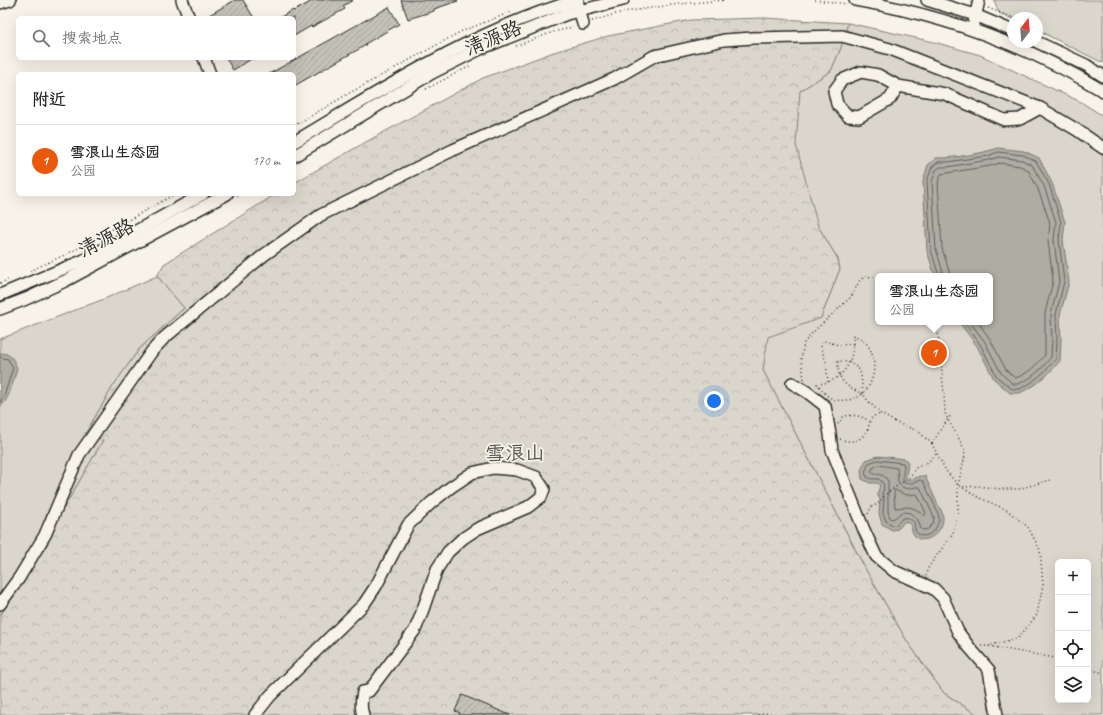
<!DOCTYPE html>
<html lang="zh">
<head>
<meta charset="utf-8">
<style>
	body { margin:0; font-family:Caveat,"LXGW WenKai TC",sans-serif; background:#f2f2f2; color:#222 }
	.controls { position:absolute; right:12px; bottom:12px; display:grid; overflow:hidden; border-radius:6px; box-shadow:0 4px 16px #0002 }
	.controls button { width:36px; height:36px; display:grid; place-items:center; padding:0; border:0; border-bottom:1px solid #e0e0e0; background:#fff; color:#222; font:20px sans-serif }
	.compass { position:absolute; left:1007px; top:12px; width:36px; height:36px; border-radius:50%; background:#fff; box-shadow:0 4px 16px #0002; rotate:16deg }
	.you { position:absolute; left:714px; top:401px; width:14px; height:14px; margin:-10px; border:3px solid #fff; border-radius:50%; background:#1a73e8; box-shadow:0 0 0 6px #1a73e833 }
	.badge { display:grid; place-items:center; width:26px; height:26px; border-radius:50%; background:#ea580c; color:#fff; font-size:13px; font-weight:700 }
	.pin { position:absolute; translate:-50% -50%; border:2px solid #fff; box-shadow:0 1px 4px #0006 }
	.popup { position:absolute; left:875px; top:273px; width:118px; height:52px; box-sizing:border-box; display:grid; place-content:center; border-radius:6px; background:#fff; filter:drop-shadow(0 1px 3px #0005); font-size:13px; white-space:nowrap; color:#767676 }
	.popup b { font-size:15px; color:#222 }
	.popup::after { content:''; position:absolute; left:50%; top:100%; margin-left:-8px; border:8px solid transparent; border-top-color:#fff }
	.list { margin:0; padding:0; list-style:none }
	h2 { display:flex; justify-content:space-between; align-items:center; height:52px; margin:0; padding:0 16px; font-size:17px }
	h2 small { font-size:13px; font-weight:400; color:#767676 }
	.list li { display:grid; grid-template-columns:26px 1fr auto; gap:12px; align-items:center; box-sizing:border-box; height:72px; padding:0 16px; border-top:1px solid #e0e0e0 }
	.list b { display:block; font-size:15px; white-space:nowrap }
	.list p { margin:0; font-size:13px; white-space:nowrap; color:#767676 }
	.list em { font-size:13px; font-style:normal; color:#767676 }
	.icon { flex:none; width:22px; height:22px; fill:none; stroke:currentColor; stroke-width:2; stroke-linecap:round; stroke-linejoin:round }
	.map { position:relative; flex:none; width:1103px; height:715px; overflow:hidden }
	.search { position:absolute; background:#fff; box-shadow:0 4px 16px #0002; left:16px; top:16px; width:280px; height:44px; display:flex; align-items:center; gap:10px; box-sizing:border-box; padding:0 14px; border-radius:6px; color:#767676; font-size:15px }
	.panel { position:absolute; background:#fff; box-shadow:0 4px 16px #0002; left:16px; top:72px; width:280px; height:124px; border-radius:6px }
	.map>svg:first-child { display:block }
	.forest { fill:url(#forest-crowns); stroke:#82807c }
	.green { fill:#dad6cc; stroke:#82807c; fill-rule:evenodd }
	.water { fill:#afaca4; stroke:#7a7874 }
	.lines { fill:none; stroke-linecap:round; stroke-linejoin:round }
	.shore { stroke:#605f5b; stroke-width:1 }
	.building { fill:url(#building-hatch); stroke:#2b2b2b }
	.minor-casing { stroke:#2b2b2b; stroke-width:14 }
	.path { stroke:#2b2b2b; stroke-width:1.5; stroke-dasharray:1 3; stroke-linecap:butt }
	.minor { stroke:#f7f3e8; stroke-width:11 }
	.labels { text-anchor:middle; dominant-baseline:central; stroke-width:3.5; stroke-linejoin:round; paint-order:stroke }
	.street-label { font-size:20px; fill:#2b2b2b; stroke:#f7f3e8 }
	.park-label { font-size:20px; fill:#575653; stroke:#f7f3e8 }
</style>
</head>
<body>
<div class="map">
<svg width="1103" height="715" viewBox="0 0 1103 715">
	<defs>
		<pattern id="forest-crowns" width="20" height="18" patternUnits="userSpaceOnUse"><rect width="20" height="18" fill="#dad6cc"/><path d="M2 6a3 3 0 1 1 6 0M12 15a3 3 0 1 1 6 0" fill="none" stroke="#bbb8af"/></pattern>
		<pattern id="building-hatch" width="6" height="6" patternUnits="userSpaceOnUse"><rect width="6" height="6" fill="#c4c1b9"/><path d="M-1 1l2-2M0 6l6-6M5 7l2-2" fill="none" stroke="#a9a69f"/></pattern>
	</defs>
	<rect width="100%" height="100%" fill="#f7f3e8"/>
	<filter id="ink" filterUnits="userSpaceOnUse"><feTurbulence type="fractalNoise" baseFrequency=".025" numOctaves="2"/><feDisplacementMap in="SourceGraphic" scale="8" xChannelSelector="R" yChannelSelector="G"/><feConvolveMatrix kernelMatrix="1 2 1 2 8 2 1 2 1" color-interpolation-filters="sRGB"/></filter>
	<g filter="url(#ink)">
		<!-- forest -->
		<polygon class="forest" points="765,18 848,23 841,48 831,71 800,91 818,226 838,259 840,269 821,318 763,370 866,570 907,641 944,693 978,715 0,715 0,616 16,591 103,440 85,434 113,386 139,349 184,308 157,276 164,264 276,194 294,194 294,183 364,143 483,78 554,52 608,36 691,20"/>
		<!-- green -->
		<g class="green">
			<polygon points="994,0 1103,0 1103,63 1037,30 1037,18 1013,18 1013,19 999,13"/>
			<path d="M848 23 934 42 980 55 1081 102 1103 116V715H978L944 693 907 641 866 570 763 370 768 337 821 318 840 269 838 259 818 226 796 145 800 91 831 71 841 48ZM878 276H990V322H878ZM1058 562H1088V700H1058Z"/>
			<polygon points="157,276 184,308 139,349 113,386 85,434 103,440 16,591 0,616 0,339 104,299"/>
		</g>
		<!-- water -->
		<g class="water">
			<path d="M998 148 1024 151 1039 158 1052 183 1065 222 1063 240 1069 282 1060 315 1061 340 1060 361 1047 375 1035 385 1020 393H1010L994 379 977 346 959 322H990V276H935L927 251 923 181 928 165 936 158C956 158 980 154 998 148Z"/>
			<path d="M0 353C10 353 14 359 17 368 14 379 9 401 0 407Z"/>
			<path d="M878 456 905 459 908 462 906 478 909 480 920 476H925C929 486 934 495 938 505 940 508 943 513 943 516 945 537 913 552 911 525L905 521 898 529 892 530 882 524 879 514 880 499 877 495 880 485 877 483H870L862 479 861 470 866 460Z"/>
		</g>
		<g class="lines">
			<!-- shore -->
			<g class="shore">
				<polyline points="939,276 931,250 927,181 932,167 938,162 947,162 988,156 998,152 1023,155 1036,161 1049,184 1061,222 1059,240 1064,282 1056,314 1057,340 1056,359 1044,372 1032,382 1020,389 1012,389 997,377 980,344 964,322"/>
				<polyline points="944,276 936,249 932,182 936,170 940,167 947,167 989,160 999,157 1022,160 1032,165 1044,186 1056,222 1054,240 1059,282 1051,314 1052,340 1051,357 1041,369 1030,378 1018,384 1013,384 1001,373 985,342 970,322"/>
				<path d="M950 276 949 271 942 248 938 183 941 174 990 166 1000 163 1020 166 1028 170 1038 189 1050 223 1048 241 1053 281 1045 313V355C1037 364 1027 375 1015 378L1006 370 990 339 978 322"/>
				<polyline points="0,357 8,359 13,368 4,396 0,403"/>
				<path d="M878 460 903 463 904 465C902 483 901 488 920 480L923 481C926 488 939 512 939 518 939 527 928 541 918 534 914 531 915 526 914 522 902 512 903 521 894 526L886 521 883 513 884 499 882 494 884 488 883 483 879 479H871L867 477 865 472 869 463Z"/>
				<path d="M879 465 897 468 898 481C905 494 910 486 920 487L934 517 933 524 928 529 924 530 921 529 918 520 910 513 905 512 901 513 893 519 890 518 888 512V481C882 471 877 477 871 472L873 468Z"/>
				<path d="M895 490C898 491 900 493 904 494 908 496 912 494 917 494L926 513 925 515H923C912 505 908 507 895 508L894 493Z"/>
			</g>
		</g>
		<!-- building -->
		<g class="building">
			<polygon points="235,0 243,0 254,18 204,18"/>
			<polygon points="314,0 353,0 343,6 345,9 312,27 311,26 294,36 294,18 279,18 293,10 294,11"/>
			<polygon points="401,0 457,0 458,1 434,9 434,11 408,19"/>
			<polygon points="389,7 399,24 365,44 366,45 294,86 294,74 269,74"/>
			<polygon points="226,58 253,58 233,70"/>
			<polygon points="462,695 510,715 459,715 460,713 455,711"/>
		</g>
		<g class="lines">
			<defs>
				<g id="minor">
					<polyline points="182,0 189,18"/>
					<path d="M855 0C943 15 1027 45 1103 91"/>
					<polyline points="927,0 975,15 1013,31"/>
					<polyline points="0,3 10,0"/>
					<polyline points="578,4 583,24"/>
					<polyline points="974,23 979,0"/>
					<polyline points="1037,42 1086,65 1103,76"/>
					<polyline points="204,58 210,74"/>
					<polyline points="898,86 890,99 859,117 848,116 837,104 834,91 842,80 861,72 878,75 898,86 945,94 1004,120 1020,119 1040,108"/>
					<path d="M294 142C385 88 475 29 578 0"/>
					<polyline points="294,156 432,73 480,49 567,14 623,0"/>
					<polyline points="0,295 82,261 203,194"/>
					<polyline points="0,309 26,299 65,281 227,194"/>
					<polyline points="792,383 807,392 825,406 830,434 832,450 864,530 876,556 894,571 934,589 943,598 958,632 969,647 989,670 997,715"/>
					<polyline points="0,604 19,578 45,535 79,455 152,351 164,338 264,255 321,215 453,150 614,79 654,56 724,40 753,38 842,36 890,49 1040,108 1077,130 1103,148"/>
					<path d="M255 715 270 696 364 604 376 586 408 525 431 503 451 487 472 473 493 468 517 470 536 477 544 489 541 497 528 507 477 529 462 539 448 552 437 569 421 615 415 630 369 691 363 692C361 700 360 707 363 715"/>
				</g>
			</defs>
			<!-- minor casing -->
			<use href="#minor" class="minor-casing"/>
			<!-- path -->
			<g class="path">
				<polyline points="815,0 847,4"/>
				<polyline points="988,8 1014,18"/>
				<polyline points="592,21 623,12 679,4 726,0"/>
				<polyline points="1037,30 1048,35"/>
				<polyline points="516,46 553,32 573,27"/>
				<polyline points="426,89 472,65"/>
				<polyline points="294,126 348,94 460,32 511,12"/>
				<polyline points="237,196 241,194"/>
				<polyline points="30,271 73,251 175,194"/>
				<polyline points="0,283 8,280"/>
				<path d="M853 335C857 337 863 339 866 343 882 362 873 399 846 400 839 401 833 400 828 396 824 393 821 388 817 384 845 382 855 359 853 335Z"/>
				<polyline points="804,379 801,359 804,343 813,332 851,297 860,280 866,276 878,278"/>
				<polyline points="828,382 826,362 821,348 821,343 824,341 839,345 854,344"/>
				<path d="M863 394C846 387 837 381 838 361L849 362 858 368 861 374 863 394 869 402 881 414 897 423 918 431 932 444 946 471 958 485 978 497 1007 510 1028 527 1040 550 1043 585 1037 615 1018 638 988 646"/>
				<path d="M838 424 844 416C855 415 860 415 869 421"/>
				<path d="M840 439C850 443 860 442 866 432 870 428 868 421 873 417 875 415 878 415 881 414"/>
				<polyline points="932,444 941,429 951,415"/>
				<polyline points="959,486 965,487 978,486 1000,489 1019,489 1050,480"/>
				<polyline points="868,514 871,507 878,504 887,493 909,478 916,468 928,462 937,453"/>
				<polyline points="926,576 927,570 930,565 953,533 958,513 958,485 965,456 964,449 959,439 948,420 945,413 944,394 938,332 933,322"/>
				<polyline points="981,646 988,646 1050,657 1058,659"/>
				<polyline points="1088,669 1103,673"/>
				<polyline points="758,715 768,713 777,715"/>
			</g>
			<!-- minor -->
			<use href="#minor" class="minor"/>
		</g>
	</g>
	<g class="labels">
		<!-- street labels -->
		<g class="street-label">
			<text transform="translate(493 38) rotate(-23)">清源路</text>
			<text transform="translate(106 238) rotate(-28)">清源路</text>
		</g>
		<!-- park labels -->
		<g class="park-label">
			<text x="515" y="453">雪浪山</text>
		</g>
	</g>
</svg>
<div class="controls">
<button>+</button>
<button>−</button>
<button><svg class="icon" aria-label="locate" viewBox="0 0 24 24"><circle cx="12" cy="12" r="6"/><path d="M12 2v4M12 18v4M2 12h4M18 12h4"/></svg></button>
<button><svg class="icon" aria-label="layers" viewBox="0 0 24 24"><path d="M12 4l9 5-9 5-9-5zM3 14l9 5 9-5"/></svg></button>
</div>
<svg class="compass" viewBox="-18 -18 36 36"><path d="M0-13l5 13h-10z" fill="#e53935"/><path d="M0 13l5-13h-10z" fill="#767676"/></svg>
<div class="you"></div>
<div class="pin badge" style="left:934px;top:353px">1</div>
<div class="popup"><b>雪浪山生态园</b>公园</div>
<div class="search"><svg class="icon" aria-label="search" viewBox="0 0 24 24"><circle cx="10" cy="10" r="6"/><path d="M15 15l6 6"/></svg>搜索地点</div>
<section class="panel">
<h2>附近<small></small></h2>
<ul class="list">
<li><span class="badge">1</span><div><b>雪浪山生态园</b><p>公园</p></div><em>170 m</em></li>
</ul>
</section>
</div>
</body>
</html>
